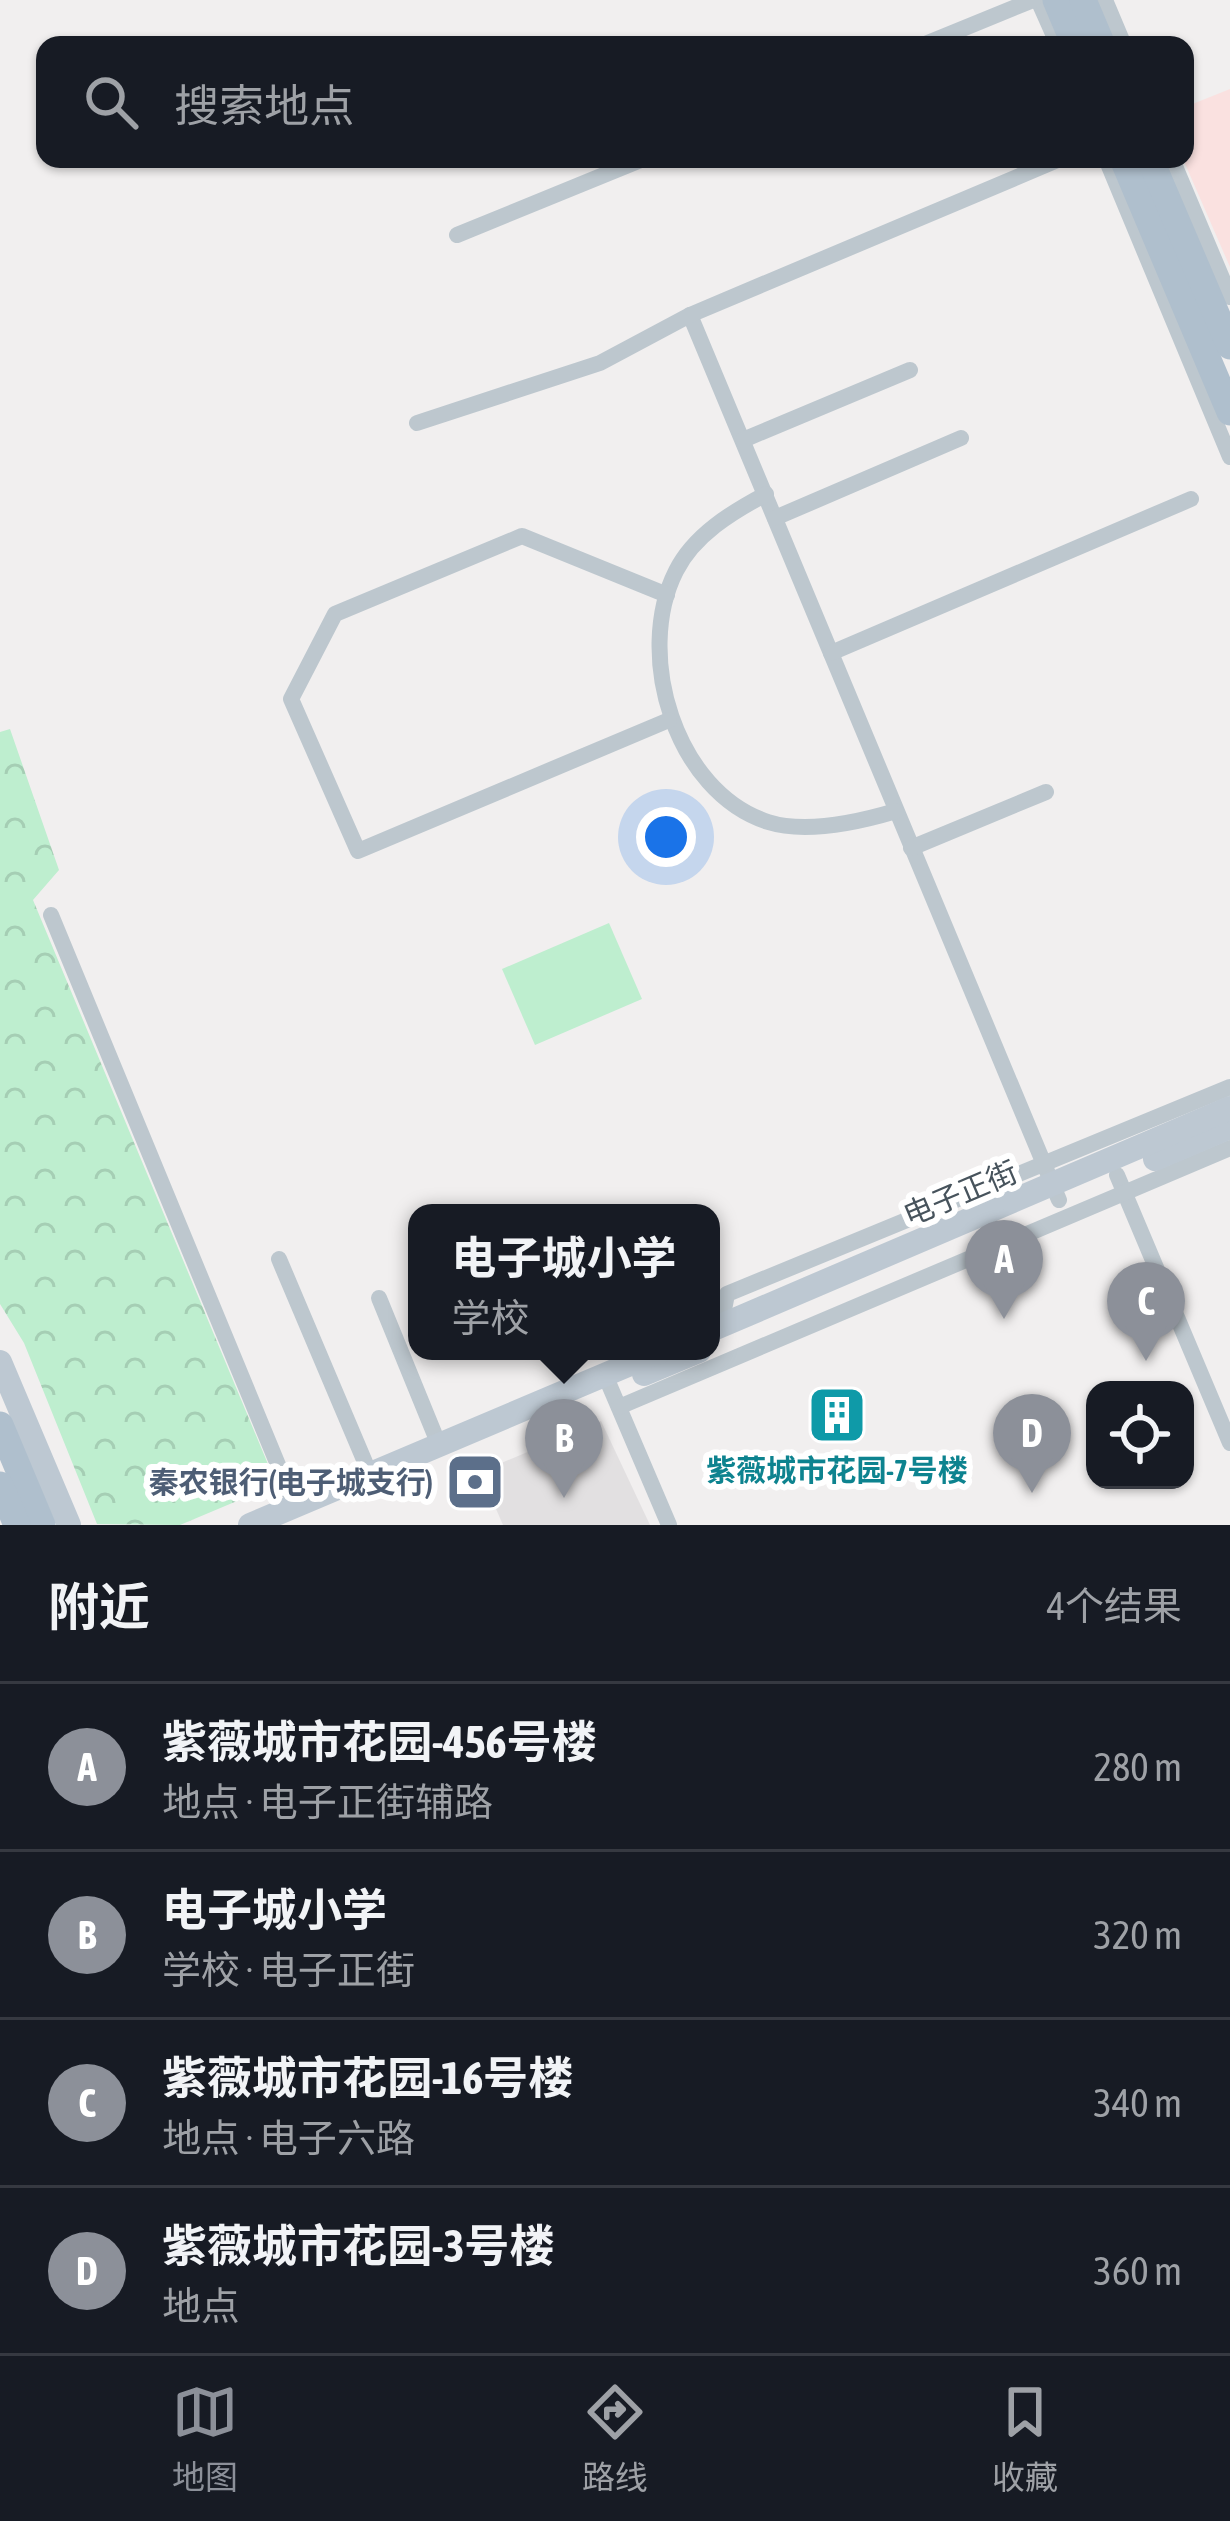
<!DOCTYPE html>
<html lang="zh">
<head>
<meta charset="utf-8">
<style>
	body { margin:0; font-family:"Asap Condensed","Noto Sans SC",sans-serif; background:#242831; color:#f1f3f6 }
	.controls { position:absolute; right:36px; bottom:36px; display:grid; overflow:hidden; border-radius:24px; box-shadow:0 3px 9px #0004 }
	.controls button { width:108px; height:108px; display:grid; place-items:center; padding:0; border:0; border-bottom:3px solid #363941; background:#171b24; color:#f1f3f6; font:60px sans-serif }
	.you { position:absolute; left:666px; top:837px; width:42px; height:42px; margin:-30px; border:9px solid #fff; border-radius:50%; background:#1a73e8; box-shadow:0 0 0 18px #1a73e833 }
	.badge { display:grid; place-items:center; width:78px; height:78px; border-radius:50%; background:#8c9099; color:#fff; font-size:39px; font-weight:700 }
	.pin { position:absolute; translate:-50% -99px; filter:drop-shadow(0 3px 6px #0008) }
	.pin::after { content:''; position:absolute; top:63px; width:42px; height:36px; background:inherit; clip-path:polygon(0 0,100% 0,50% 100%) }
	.popup { position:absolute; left:408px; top:1204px; width:312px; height:156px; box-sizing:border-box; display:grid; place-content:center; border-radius:24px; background:#171b24; filter:drop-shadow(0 3px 9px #0005); font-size:39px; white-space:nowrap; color:#9ea1a6 }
	.popup b { font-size:45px; color:#f1f3f6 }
	.popup::after { content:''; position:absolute; left:50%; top:100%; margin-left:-24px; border:24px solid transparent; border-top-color:#171b24 }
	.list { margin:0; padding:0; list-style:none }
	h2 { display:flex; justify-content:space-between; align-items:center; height:156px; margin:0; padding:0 48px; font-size:51px }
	h2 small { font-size:39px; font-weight:400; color:#9ea1a6 }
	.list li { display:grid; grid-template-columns:78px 1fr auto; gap:36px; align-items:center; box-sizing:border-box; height:168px; padding:0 48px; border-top:3px solid #363941 }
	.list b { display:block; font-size:45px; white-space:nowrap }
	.list p { margin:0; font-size:39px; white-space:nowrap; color:#9ea1a6 }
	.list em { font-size:39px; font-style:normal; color:#9ea1a6 }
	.icon { flex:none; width:66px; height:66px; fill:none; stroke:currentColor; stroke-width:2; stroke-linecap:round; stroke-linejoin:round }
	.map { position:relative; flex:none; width:1230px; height:1525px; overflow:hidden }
	.search { position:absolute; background:#171b24; box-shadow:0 3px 9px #0004; left:36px; right:36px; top:36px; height:132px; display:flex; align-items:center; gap:30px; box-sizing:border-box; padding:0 42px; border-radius:24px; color:#9ea1a6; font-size:45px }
	.sheet { height:828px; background:#171b24 }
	nav { display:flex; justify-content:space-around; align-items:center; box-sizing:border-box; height:168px; border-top:3px solid #363941; background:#171b24; font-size:33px; color:#9ea1a6 }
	nav a { display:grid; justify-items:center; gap:6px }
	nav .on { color:#8c9099 }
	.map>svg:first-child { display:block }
	.education { fill:#e2e0e1 }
	.medical { fill:#fae1e0 }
	.park { fill:url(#park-crowns) }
	.pitch { fill:#beeecf }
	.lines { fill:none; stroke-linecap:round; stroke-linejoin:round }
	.minor { stroke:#bdc7ce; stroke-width:16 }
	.secondary { stroke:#bdc8d2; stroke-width:24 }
	.primary { stroke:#afbfcd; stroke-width:27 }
	.labels { text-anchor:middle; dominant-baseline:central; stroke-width:12; stroke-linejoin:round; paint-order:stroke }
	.street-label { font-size:30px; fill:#47535c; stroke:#fff }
	.culture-label { font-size:30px; font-weight:bold; fill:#0d838f; stroke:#fff }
	.service-label { font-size:30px; font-weight:bold; fill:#4e5e75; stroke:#fff; text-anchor:end }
</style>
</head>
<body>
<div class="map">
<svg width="1230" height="1525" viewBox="0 0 1230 1525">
	<defs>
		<pattern id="park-crowns" width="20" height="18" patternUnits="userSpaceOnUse" patternTransform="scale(3)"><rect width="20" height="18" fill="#beeecf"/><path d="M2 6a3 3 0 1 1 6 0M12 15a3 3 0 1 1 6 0" fill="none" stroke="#a5ceb4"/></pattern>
	</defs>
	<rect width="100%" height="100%" fill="#f1efef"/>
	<!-- education -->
	<polygon class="education" points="601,1421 650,1525 503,1525 480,1472"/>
	<!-- medical -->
	<polygon class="medical" points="1230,89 1230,267 1183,159 1185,107"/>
	<!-- park -->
	<polygon class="park" points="10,729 59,870 33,900 270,1469 256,1475 263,1490 180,1525 97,1524 24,1343 0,1304 0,732"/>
	<!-- pitch -->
	<polygon class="pitch" points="609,923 642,999 535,1045 502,969"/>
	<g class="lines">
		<!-- minor -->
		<g class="minor">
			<polyline points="1038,0 1058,45"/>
			<polyline points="1105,0 1124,45"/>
			<polyline points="923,45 1033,0"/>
			<polyline points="1106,159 1230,457"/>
			<polyline points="1172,159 1230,297"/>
			<polyline points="457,235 643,159"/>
			<polyline points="690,315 1059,1200"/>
			<polyline points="417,423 600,363 690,315 1060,159"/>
			<polyline points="743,440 910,370"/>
			<path d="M766 494C732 512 694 535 676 571 634 654 675 792 768 822 806 834 859 822 896 811"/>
			<polyline points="775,518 961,438"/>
			<polyline points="667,595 522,536 335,614 291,699 358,851 669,720"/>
			<polyline points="831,653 1191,499"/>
			<polyline points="911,848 1046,792"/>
			<polyline points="51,915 295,1506"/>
			<polyline points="1117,1175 1230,1443"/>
			<polyline points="279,1259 370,1474"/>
			<polyline points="379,1298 439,1445"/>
			<polyline points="721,1326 727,1294 1230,1087"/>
			<polyline points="605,1375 669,1525"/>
			<polyline points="619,1407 1230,1148"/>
		</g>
		<!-- secondary -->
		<g class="secondary">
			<polyline points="1155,1159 1230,1127"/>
			<polyline points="711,1330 1230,1108"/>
			<polyline points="0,1362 69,1525"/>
			<polyline points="644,1374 699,1351"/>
			<polyline points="250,1525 661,1351"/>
		</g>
		<!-- primary -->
		<g class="primary">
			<polyline points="1056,0 1075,45"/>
			<polyline points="1083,0 1102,45"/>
			<polyline points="1123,159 1230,412"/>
			<polyline points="1150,159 1230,346"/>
			<polyline points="0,1425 42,1525"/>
			<polyline points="0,1485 17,1525"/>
		</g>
	</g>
	<!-- icons -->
	<defs>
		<symbol id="building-square" viewBox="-11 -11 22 22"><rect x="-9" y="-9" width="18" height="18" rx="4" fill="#0f9aa8" stroke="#fff"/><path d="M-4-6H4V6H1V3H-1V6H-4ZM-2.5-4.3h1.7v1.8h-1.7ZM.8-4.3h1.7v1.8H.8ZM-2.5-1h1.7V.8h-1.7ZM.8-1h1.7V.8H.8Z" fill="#fff"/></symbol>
		<symbol id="bank-square" viewBox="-11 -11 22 22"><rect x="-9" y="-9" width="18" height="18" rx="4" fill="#5c6f8a" stroke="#fff"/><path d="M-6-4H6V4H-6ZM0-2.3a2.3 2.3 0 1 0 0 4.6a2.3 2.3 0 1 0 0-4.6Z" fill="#fff"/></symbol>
	</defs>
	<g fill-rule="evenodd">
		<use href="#building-square" x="804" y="1382" width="66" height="66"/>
		<use href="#bank-square" x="442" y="1449" width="66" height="66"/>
	</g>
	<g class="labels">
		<!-- street labels -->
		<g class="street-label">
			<text transform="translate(960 1193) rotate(-23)">电子正街</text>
		</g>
		<!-- culture labels -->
		<g class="culture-label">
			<text x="837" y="1470">紫薇城市花园-7号楼</text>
		</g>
		<!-- service labels -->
		<g class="service-label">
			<text x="433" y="1482">秦农银行(电子城支行)</text>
		</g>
	</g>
</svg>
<div class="controls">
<button><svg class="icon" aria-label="locate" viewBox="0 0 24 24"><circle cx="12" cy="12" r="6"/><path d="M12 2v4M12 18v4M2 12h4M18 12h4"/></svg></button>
</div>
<div class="you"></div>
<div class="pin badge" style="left:1004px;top:1319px">A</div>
<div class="pin badge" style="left:564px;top:1498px">B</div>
<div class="popup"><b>电子城小学</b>学校</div>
<div class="pin badge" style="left:1146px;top:1361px">C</div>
<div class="pin badge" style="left:1032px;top:1493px">D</div>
<div class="search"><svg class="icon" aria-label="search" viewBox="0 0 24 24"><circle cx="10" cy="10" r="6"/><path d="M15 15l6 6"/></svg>搜索地点</div>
</div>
<section class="sheet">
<h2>附近<small>4个结果</small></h2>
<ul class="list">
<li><span class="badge">A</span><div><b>紫薇城市花园-456号楼</b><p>地点 · 电子正街辅路</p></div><em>280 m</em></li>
<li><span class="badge">B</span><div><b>电子城小学</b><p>学校 · 电子正街</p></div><em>320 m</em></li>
<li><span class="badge">C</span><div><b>紫薇城市花园-16号楼</b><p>地点 · 电子六路</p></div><em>340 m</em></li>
<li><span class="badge">D</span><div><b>紫薇城市花园-3号楼</b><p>地点</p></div><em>360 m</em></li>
</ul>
</section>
<nav>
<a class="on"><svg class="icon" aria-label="map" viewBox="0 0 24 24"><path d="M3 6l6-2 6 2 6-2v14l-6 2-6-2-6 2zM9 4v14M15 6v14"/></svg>地图</a>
<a><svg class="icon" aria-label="directions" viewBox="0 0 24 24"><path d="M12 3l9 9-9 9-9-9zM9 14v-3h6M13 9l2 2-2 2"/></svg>路线</a>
<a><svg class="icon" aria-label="saved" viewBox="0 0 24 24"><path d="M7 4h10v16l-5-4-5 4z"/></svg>收藏</a>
</nav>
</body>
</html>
